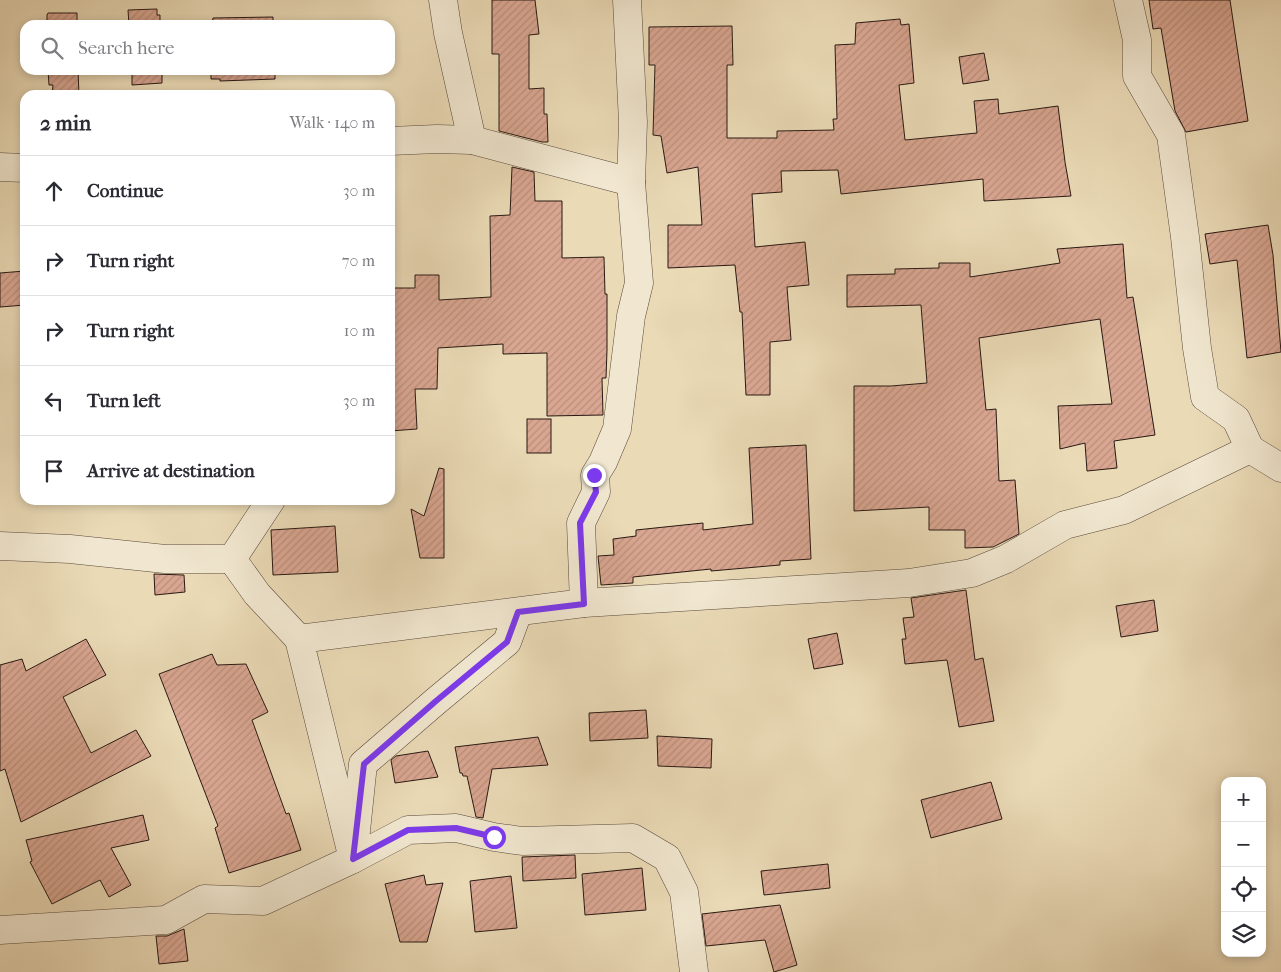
<!DOCTYPE html>
<html lang="en">
<head>
<meta charset="utf-8">
<style>
	body { margin:0; font-family:"IM FELL French Canon",serif; background:#f7f7f7; color:#2b2b33 }
	.controls { position:absolute; right:15px; bottom:15px; display:grid; overflow:hidden; border-radius:10px; box-shadow:0 2px 8px #0003 }
	.controls button { width:45px; height:45px; display:grid; place-items:center; padding:0; border:0; border-bottom:1px solid #e1e1e2; background:#fff; color:#2b2b33; font:25px sans-serif }
	.stop { position:absolute; width:15px; height:15px; margin:-11px; border:4px solid #7c3aed; border-radius:50%; background:#fff }
	.stop.end { background:#7c3aed; border-color:#fff; box-shadow:0 1px 5px #0008 }
	.list { margin:0; padding:0; list-style:none }
	h2 { display:flex; justify-content:space-between; align-items:center; height:65px; margin:0; padding:0 20px; font-size:21px }
	h2 small { font-size:16px; font-weight:400; color:#7c7c81 }
	.list li { display:grid; grid-template-columns:32px 1fr auto; gap:15px; align-items:center; box-sizing:border-box; height:70px; padding:0 20px; border-top:1px solid #e1e1e2 }
	.list b { display:block; font-size:19px; white-space:nowrap }
	.list em { font-size:16px; font-style:normal; color:#7c7c81 }
	.icon { flex:none; width:28px; height:28px; fill:none; stroke:currentColor; stroke-width:2; stroke-linecap:round; stroke-linejoin:round }
	.map { position:relative; flex:none; width:1281px; height:972px; overflow:hidden }
	.search { position:absolute; background:#fff; box-shadow:0 2px 8px #0003; left:20px; top:20px; width:375px; height:55px; display:flex; align-items:center; gap:12px; box-sizing:border-box; padding:0 18px; border-radius:15px; color:#7c7c81; font-size:19px }
	.panel { position:absolute; background:#fff; box-shadow:0 2px 8px #0003; left:20px; top:90px; width:375px; height:415px; border-radius:15px }
	.map>svg:first-child { display:block }
	.building { fill:url(#building-hatch); stroke:#291913 }
	.lines { fill:none; stroke-linecap:round; stroke-linejoin:round }
	.street-casing { stroke:#59493c; stroke-width:29 }
	.street { stroke:#f1e7d0; stroke-width:28 }
	.route { stroke:#7c3aed; stroke-width:6 }
</style>
</head>
<body>
<div class="map">
<svg width="1281" height="972" viewBox="0 0 1281 972">
	<defs>
		<pattern id="building-hatch" width="6" height="6" patternUnits="userSpaceOnUse" patternTransform="scale(1.25)"><rect width="6" height="6" fill="#d9a691"/><path d="M-1 1l2-2M0 6l6-6M5 7l2-2" fill="none" stroke="#ba8e7c"/></pattern>
	</defs>
	<rect width="100%" height="100%" fill="#eadab6"/>
	<filter id="stains"><feTurbulence type="fractalNoise" baseFrequency=".004" numOctaves="4"/><feColorMatrix values="0 0 0 0 .2 0 0 0 0 .09 0 0 0 0 .02 0 0 0 .5 -.17"/></filter>
	<radialGradient id="worn" r=".72"><stop offset=".6" stop-color="#630" stop-opacity="0"/><stop offset="1" stop-color="#630" stop-opacity=".3"/></radialGradient>
	<!-- building -->
	<g class="building">
		<polygon points="492,0 535,0 539,34 529,35 529,89 544,88 544,114 547,114 548,142 542,142 499,131 499,54 492,54"/>
		<polygon points="1149,0 1230,0 1248,121 1186,132 1175,111 1161,28 1153,29"/>
		<polygon points="157,9 157,15 160,15 160,25 129,25 128,10"/>
		<polygon points="48,13 77,13 77,25 47,25 47,15"/>
		<polygon points="273,17 273,25 212,25 213,18"/>
		<polygon points="900,19 901,25 909,24 914,83 899,85 905,140 977,133 974,101 998,99 999,114 1058,106 1065,162 1071,196 984,201 983,179 841,194 838,170 781,171 782,192 752,194 755,247 805,242 809,285 787,287 791,340 770,342 770,395 746,395 742,312 740,312 735,265 668,268 668,225 702,225 698,167 667,173 661,136 653,135 655,65 649,65 649,27 732,26 733,65 727,65 727,138 777,138 777,131 834,130 833,119 837,119 835,45 855,44 856,23"/>
		<polygon points="984,53 989,80 963,84 959,57"/>
		<polygon points="48,70 78,70 79,95 52,95 53,85 49,85"/>
		<polygon points="132,70 162,70 162,83 132,85"/>
		<polygon points="211,70 275,70 275,79 220,81 220,79 211,79"/>
		<polygon points="512,167 534,172 535,201 562,201 562,258 604,257 605,294 607,294 607,350 606,378 602,378 603,415 547,416 547,353 503,354 503,344 438,348 437,389 415,389 417,429 390,431 390,288 415,288 415,275 439,275 439,300 491,297 490,216 510,215"/>
		<polygon points="1268,225 1273,255 1281,352 1247,358 1237,260 1210,264 1205,234"/>
		<polygon points="1123,244 1127,298 1133,297 1155,435 1114,441 1117,468 1087,471 1085,443 1060,449 1058,406 1112,404 1100,319 979,338 986,410 996,409 999,481 1015,480 1019,534 993,547 965,548 965,530 929,530 929,507 854,511 854,386 891,386 927,383 921,305 847,307 847,275 895,274 895,269 939,268 939,263 970,263 970,277 1060,263 1057,249"/>
		<polygon points="25,271 25,305 0,307 0,273"/>
		<rect x="527" y="419" width="24" height="34"/>
		<polygon points="806,445 811,559 780,561 780,565 711,571 711,569 633,577 633,583 601,585 598,556 614,555 613,539 636,536 636,530 703,523 703,530 753,524 749,448"/>
		<polygon points="439,468 444,469 444,558 420,558 411,509 424,516"/>
		<polygon points="335,526 338,572 273,575 271,530"/>
		<polygon points="154,574 184,575 185,592 155,595"/>
		<polygon points="966,590 975,660 983,658 994,721 959,727 947,660 905,664 902,639 906,639 903,618 914,617 911,598"/>
		<polygon points="1154,600 1158,631 1121,637 1116,606"/>
		<polygon points="837,633 843,664 814,669 808,639"/>
		<polygon points="86,639 106,675 63,697 91,753 136,730 151,756 21,822 5,769 0,771 0,665 22,659 26,671"/>
		<polygon points="212,654 217,665 246,664 268,712 252,720 286,814 289,813 301,850 229,873 215,828 218,826 159,674"/>
		<polygon points="646,710 648,738 590,741 589,713"/>
		<polygon points="657,736 712,739 711,768 658,766"/>
		<polygon points="538,737 548,765 492,769 483,818 476,817 467,776 463,776 462,773 460,773 455,747"/>
		<polygon points="428,751 438,777 395,783 391,760 396,756"/>
		<polygon points="991,782 1002,819 931,838 921,800"/>
		<polygon points="143,815 149,840 111,848 131,885 109,897 100,880 52,904 30,862 32,861 26,840"/>
		<polygon points="575,855 576,878 523,881 522,857"/>
		<polygon points="828,864 830,888 764,895 761,871"/>
		<polygon points="642,868 646,910 585,915 582,874"/>
		<polygon points="424,875 426,885 443,883 427,942 400,942 385,884"/>
		<polygon points="511,876 517,928 475,932 470,881"/>
		<polygon points="780,905 797,965 774,972 765,940 706,946 702,914"/>
		<polygon points="184,929 188,961 159,964 156,936 167,936"/>
	</g>
	<g class="lines">
		<defs>
			<g id="street">
				<polyline points="443,0 448,33 472,140 631,182"/>
				<polyline points="1128,0 1137,40 1137,76 1171,135 1185,237 1197,348 1205,397 1236,419 1250,449"/>
				<polyline points="390,141 437,139 472,140"/>
				<polyline points="0,167 25,168"/>
				<polyline points="0,546 70,549 165,559 232,559 271,500"/>
				<polyline points="232,559 257,594 299,639"/>
				<polyline points="584,603 581,523 596,492 595,475 603,462 617,429 631,316 639,283 631,182 633,122 627,0"/>
				<polyline points="518,612 507,642 436,701 363,764 353,859 408,830 456,828 494,837 522,841 633,838 667,858 684,892 694,972"/>
				<polyline points="0,930 166,920 204,899 263,901 353,859 299,639 584,603 909,583 972,573 1006,559 1065,525 1124,510 1250,449 1281,468"/>
			</g>
		</defs>
		<!-- street casing -->
		<use href="#street" class="street-casing"/>
		<!-- street -->
		<use href="#street" class="street"/>
	</g>
	<g class="lines">
		<!-- route -->
		<polyline class="route" points="494,837 456,828 408,830 353,859 364,764 436,701 507,642 518,612 584,604 580,523 596,492 594,475"/>
	</g>
	<rect width="100%" height="100%" filter="url(#stains)"/>
	<rect width="100%" height="100%" fill="url(#worn)"/>
</svg>
<div class="controls">
<button>+</button>
<button>−</button>
<button><svg class="icon" aria-label="locate" viewBox="0 0 24 24"><circle cx="12" cy="12" r="6"/><path d="M12 2v4M12 18v4M2 12h4M18 12h4"/></svg></button>
<button><svg class="icon" aria-label="layers" viewBox="0 0 24 24"><path d="M12 4l9 5-9 5-9-5zM3 14l9 5 9-5"/></svg></button>
</div>
<div class="stop" style="left:494px;top:837px"></div>
<div class="stop end" style="left:594px;top:475px"></div>
<div class="search"><svg class="icon" aria-label="search" viewBox="0 0 24 24"><circle cx="10" cy="10" r="6"/><path d="M15 15l6 6"/></svg>Search here</div>
<section class="panel">
<h2>2 min<small>Walk · 140 m</small></h2>
<ul class="list">
<li><svg class="icon" aria-label="ahead" viewBox="0 0 24 24"><path d="M12 20V5M6 11l6-6 6 6"/></svg><div><b>Continue</b></div><em>30 m</em></li>
<li><svg class="icon" aria-label="right" viewBox="0 0 24 24"><path d="M7 20v-9h11M14 6l5 5-5 5"/></svg><div><b>Turn right</b></div><em>70 m</em></li>
<li><svg class="icon" aria-label="right" viewBox="0 0 24 24"><path d="M7 20v-9h11M14 6l5 5-5 5"/></svg><div><b>Turn right</b></div><em>10 m</em></li>
<li><svg class="icon" aria-label="left" viewBox="0 0 24 24"><path d="M17 20v-9H6M10 6l-5 5 5 5"/></svg><div><b>Turn left</b></div><em>30 m</em></li>
<li><svg class="icon" aria-label="arrive" viewBox="0 0 24 24"><path d="M6 21V4h12l-3 4 3 4H6"/></svg><div><b>Arrive at destination</b></div></li>
</ul>
</section>
</div>
</body>
</html>
